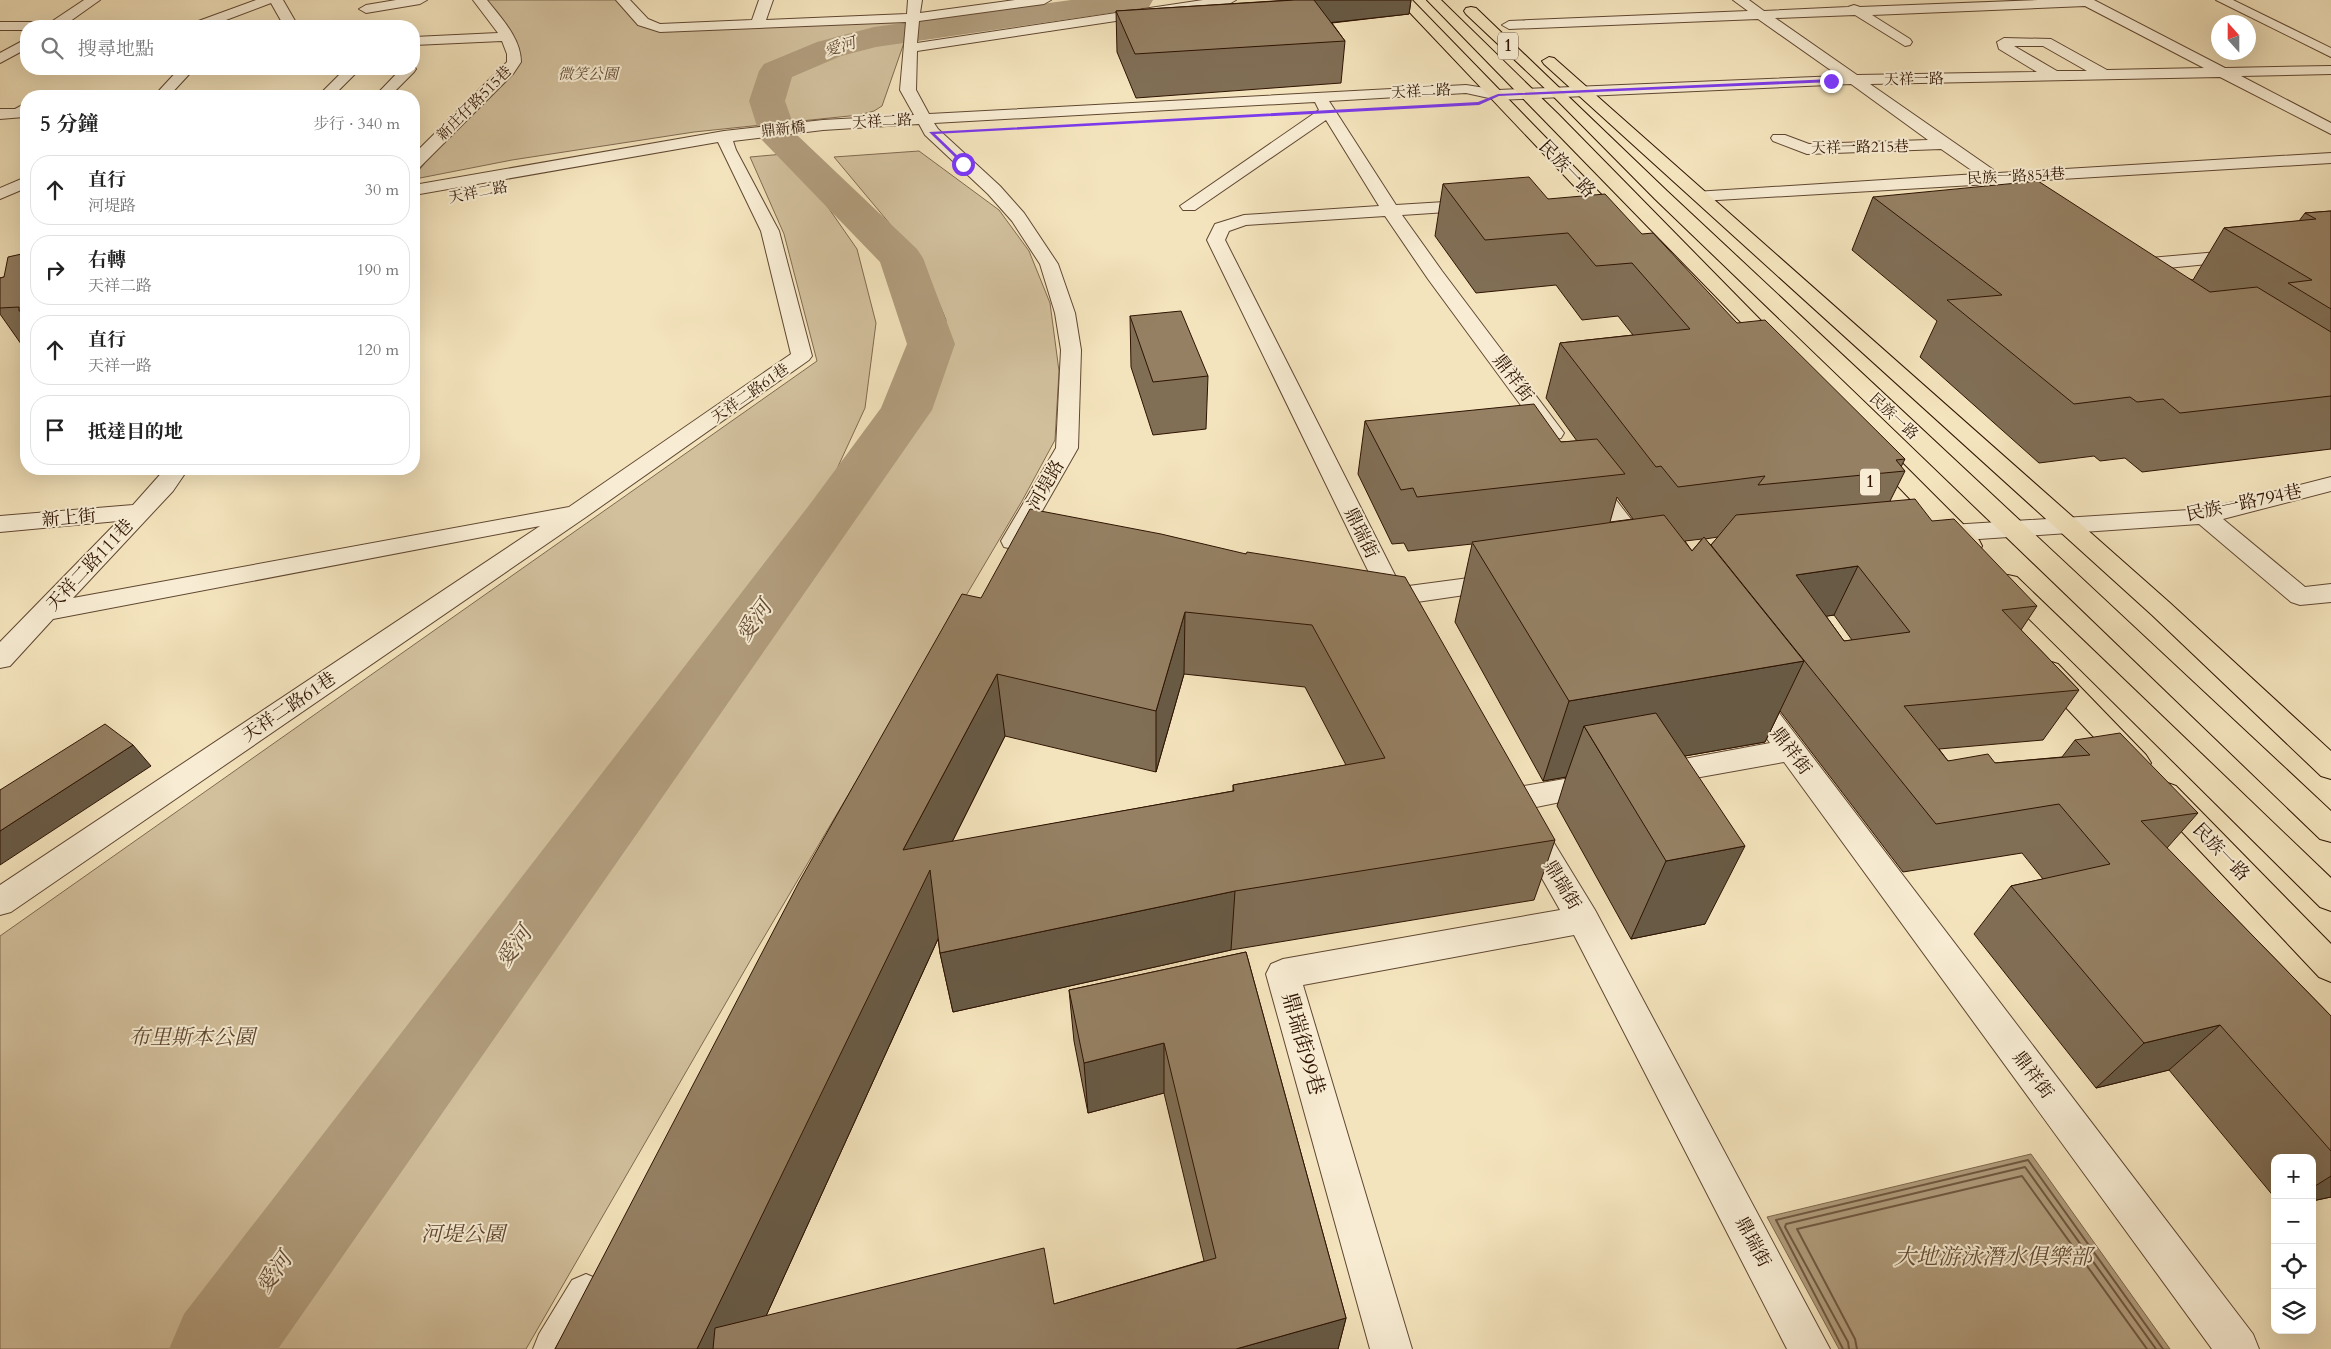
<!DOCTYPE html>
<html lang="zh-TW">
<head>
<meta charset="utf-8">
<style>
	body { margin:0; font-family:Cardo,"Noto Serif TC",serif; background:#f2f2f2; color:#222 }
	.controls { position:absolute; right:15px; bottom:15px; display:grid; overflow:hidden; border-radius:10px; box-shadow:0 5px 20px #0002 }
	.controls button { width:45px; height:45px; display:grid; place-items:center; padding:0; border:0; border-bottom:1px solid #e0e0e0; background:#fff; color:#222; font:25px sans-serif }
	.compass { position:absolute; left:2211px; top:15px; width:45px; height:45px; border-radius:50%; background:#fff; box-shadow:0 5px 20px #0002; rotate:339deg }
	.stop { position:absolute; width:15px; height:15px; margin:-11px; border:4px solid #7c3aed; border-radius:50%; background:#fff }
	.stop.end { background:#7c3aed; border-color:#fff; box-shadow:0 1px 5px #0008 }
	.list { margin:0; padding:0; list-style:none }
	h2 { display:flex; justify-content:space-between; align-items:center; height:65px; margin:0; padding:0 20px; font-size:21px }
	h2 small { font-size:16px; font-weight:400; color:#767676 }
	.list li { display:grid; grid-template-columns:32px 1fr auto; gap:15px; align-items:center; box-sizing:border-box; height:70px; margin:0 10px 10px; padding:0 10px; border:1px solid #e0e0e0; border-radius:20px }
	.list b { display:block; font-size:19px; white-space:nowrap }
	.list p { margin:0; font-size:16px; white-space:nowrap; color:#767676 }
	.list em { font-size:16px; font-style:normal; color:#767676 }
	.icon { flex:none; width:28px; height:28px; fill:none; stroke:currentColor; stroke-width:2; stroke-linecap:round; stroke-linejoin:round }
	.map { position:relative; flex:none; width:2331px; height:1349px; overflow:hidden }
	.search { position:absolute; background:#fff; box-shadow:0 5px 20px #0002; left:20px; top:20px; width:400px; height:55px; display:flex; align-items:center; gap:12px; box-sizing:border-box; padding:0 18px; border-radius:20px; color:#767676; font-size:19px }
	.panel { position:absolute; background:#fff; box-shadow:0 5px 20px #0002; left:20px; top:90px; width:400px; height:385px; border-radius:20px }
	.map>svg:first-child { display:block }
	.green { fill:#d2c09d; stroke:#806a50 }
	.water { fill:#b19d7d; stroke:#7d664c }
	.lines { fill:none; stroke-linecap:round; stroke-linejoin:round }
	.shore { stroke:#705840; stroke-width:2 }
	.river { fill:#b19d7d; fill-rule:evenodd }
	.minor-casing { stroke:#604731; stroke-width:2 }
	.major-casing { stroke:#2e1302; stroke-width:2 }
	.minor { fill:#f8edd4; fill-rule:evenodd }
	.major { fill:#f4e4bd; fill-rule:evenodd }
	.wall { fill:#806e55; stroke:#2e1302; fill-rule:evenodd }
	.shaded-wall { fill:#685a45; stroke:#2e1302 }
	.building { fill:#958063; stroke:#2e1302; fill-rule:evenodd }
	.route { fill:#7c3aed }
	.labels { text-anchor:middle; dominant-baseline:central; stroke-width:4; stroke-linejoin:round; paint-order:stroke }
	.far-park-label { font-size:15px; font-style:italic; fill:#5f4730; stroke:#f8edd4 }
	.far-street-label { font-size:15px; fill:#2e1302; stroke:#f8edd4 }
	.shield { fill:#f8edd4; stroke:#6b5441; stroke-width:1 }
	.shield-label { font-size:16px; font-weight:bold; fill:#2e1302 }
	.far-water-label { font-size:16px; font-style:italic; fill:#624a33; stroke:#f8edd4 }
	.street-label { font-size:18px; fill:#2e1302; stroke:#f8edd4 }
	.near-park-label { font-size:21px; font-style:italic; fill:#5f4730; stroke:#f8edd4 }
	.near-street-label { font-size:21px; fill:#2e1302; stroke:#f8edd4 }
	.near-water-label { font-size:22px; font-style:italic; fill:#624a33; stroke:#f8edd4 }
</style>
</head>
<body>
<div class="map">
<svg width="2331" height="1349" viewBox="0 0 2331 1349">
	<rect width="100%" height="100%" fill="#f4e4bd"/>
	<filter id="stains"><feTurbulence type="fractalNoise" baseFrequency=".004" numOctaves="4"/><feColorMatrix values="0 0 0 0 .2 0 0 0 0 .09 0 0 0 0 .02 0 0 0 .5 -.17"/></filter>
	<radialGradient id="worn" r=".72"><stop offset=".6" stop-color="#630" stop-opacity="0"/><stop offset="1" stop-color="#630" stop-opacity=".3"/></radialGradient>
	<!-- green -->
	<g class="green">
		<polygon points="480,0 625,0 653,25 913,17 882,106 874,111 859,115 694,132 512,160 420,178 415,175 473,105 514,62"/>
		<polygon points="919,151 999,210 1029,251 1050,303 1059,371 1055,440 1022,501 757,949 526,1349 240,1349 925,415 937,373 946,320 925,269 895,230 834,157"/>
		<polygon points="795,153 793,157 857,249 876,323 865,408 818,510 201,1349 0,1349 0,936 817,361 784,234 750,157"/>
	</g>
	<!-- water -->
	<polygon class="water" points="2031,1154 2170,1349 1839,1349 1767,1217"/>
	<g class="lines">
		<!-- shore -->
		<g class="shore">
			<polyline points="1843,1349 1776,1220 2028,1160 2163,1349"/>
			<polyline points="1849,1349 1848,1342 1785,1227 1786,1224 2025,1167 2156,1349"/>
			<polyline points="1857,1349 1855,1339 1797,1229 2022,1176 2147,1349"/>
		</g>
		<!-- river -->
		<polygon class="river" points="1071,0 1153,0 1149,7 1138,9 876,47 841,56 792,77 785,101 797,135 917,249 923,258 955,344 932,410 278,1349 169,1349 184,1314 810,504 881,408 907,344 880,262 761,139 749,101 759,71 764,64 817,42 874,27"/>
		<defs>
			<g id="minor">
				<polygon points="84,0 100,0 69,22 102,23 104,26 26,26 26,30 0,30 0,22 51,22"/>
				<polygon points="256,0 283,0 298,26 284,26 271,3 210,26 191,26 193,23"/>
				<polygon points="396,0 427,0 420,4 366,13 359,9 366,5"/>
				<path d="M473 0H487C501 18 521 38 521 62L513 74 420 167 414 168V154L507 62V54L502 41 414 45V37L498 33Z"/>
				<path d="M616 0H630L648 19 660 24 752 20 759 0H773L766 20 907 14 908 0H922L920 13 1015 0H1051L1044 4 919 21 917 43 1203 0H1236L1229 4 917 51 916 90 929 114 1466 85 1498 90 1839 76 1758 19 1509 29 1502 25 1509 21 1748 11 1733 0H1749L1764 11 1848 7 1854 5 1860 7 2038 0H2094L2225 68 2331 66V74L2241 76 2331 123V134L2220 77 1870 84 1998 173 2331 153V163L2011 182 2038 201 2041 205 2038 209H2026L1990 184 1701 201 1695 200 1692 196 1695 192 1977 174 1941 149 1807 154 1773 141 1771 138 1773 135H1785L1809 144 1928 140 1851 84 1498 100 1466 93 1329 101 1396 205 1477 200 1483 201 1486 205 1483 209 1477 210 1402 215 1442 271 1564 433 1561 438 1553 440 1545 438 1428 279 1385 216 1246 225 1229 231 1225 240 1401 587 1499 574 1508 576 1512 582 1508 588 1499 590 1410 603 1411 606 1407 612 1398 615 1389 612 1384 604 1370 601 1366 595 1370 589 1376 587 1207 240 1215 224 1244 215 1379 206 1326 120 1195 210H1183L1180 206 1319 110 1315 102 934 123 938 129 1000 186 1024 213 1058 264 1075 313 1081 350 1078 448 1025 541 1022 547 1013 549 1004 547 1001 541 1056 448 1061 350 1055 313 1040 264 1012 221 988 194 925 135 919 124 823 130 733 141 736 150 779 231 812 356 809 360 586 517 11 912 0 915V885L540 526 53 619 10 666 0 668V642L118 521 0 532V516L133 505 165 469H188L173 491 73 598 569 507 791 354 761 231 718 142 414 195V185L724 131 823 120 914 115 900 90 906 22 660 32 638 25ZM2085 6 2204 68 2107 70 2051 39 2004 38 1997 42 1999 49 2037 72 1857 75 1775 18 1855 15 1905 46 1910 45 1912 42 1910 39 1872 15ZM2014 46H2043L2087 71H2057Z"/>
				<polygon points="2216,0 2233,0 2331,48 2331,57"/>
				<polygon points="26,39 26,49 0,63 0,53"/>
				<polygon points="414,66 416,69 414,72 390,96 375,96 401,69 414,69"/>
				<polygon points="179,69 194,69 169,96 154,96"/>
				<polygon points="345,69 360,69 333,96 318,96"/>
				<polygon points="26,103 24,117 0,119 0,109 15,109"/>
				<polygon points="26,177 26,188 0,199 0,188"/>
				<polygon points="2241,250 2248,252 2250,256 2248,260 2127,272 2120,270 2118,266 2120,262 2127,260"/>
				<polygon points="1591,476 1599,478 1651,545 1654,551 1651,557 1642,559 1633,557 1579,483 1583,478"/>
				<polygon points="2331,477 2331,491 2223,519 2305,587 2331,584 2331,602 2300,605 2291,602 2199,524 1935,542 1926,539 1923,534 1926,529 1935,526 2205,509"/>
				<polygon points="1750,685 1760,688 2253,1334 2259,1349 2212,1349 1784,762 1656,785 1646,782 1641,774 1646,766 1770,743 1736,695 1740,688"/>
				<polygon points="1599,773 1610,776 1614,784 1610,792 1512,812 1501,808 1497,800 1501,792 1512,788"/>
				<polygon points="1529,817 1540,820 1595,910 1830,1349 1787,1349 1574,935 1303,985 1412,1349 1370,1349 1266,974 1271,964 1283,959 1560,910 1514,829 1518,820"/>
				<polygon points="586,1274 600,1280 606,1294 577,1349 533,1349 539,1334 572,1280"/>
			</g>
			<g id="major">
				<polygon points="1398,0 1412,0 1625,219 1628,223 1625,227 1613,227"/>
				<polygon points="1427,0 1441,0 1559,115 1785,345 1788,349 1785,353 1778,355 1771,353"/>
				<polygon points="1471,7 1476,8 1667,191 2331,811 2331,842 2320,839 1655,199 1552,95 1466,14 1464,11 1466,8"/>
				<polygon points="1549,57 1554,58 2170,603 2331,751 2331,779 2321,776 2152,615 1544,64 1542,61"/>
				<polygon points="1876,443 1884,445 1979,540 1982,546 1979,552 1970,554 1961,552 1868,455 1865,450 1868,445"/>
				<polygon points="2008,575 2017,577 2331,878 2331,911 2320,907 1999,589 1995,583 1999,577"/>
				<polygon points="2048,661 2058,664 2146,755 2151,763 2146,771 2136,774 2126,771 2038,678 2034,671 2038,664"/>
				<polygon points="2165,782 2176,786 2331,944 2331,982 2319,977 2154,802 2150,794 2154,786"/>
			</g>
		</defs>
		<!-- minor casing -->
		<use href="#minor" class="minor-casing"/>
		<!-- major casing -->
		<use href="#major" class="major-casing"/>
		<!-- minor -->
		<use href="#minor" class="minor"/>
		<!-- major -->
		<use href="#major" class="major"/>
	</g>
	<!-- wall -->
	<g class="wall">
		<polygon points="1290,0 1411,0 1409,14 1332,23 1345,41 1341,83 1136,98 1117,52 1116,11"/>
		<path d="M1443 184 1548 199 1642 234 1737 323 1905 459 1901 467 1905 471 1890 501 1932 521 2037 606 2021 630 2079 690 2043 740 1939 749 1948 761 1995 763 2062 757 2075 740 2198 813 2167 848 2331 1016V1197L2312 1201V1158H2275V1198L2169 1070 2096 1088 1974 934 2011 886 2043 879 2022 853 1903 872 1780 711 1765 742 1685 756 1705 924 1631 939 1557 806 1566 777 1543 781 1455 622 1472 544 1408 551 1404 543 1392 544 1358 474 1365 421 1561 442 1577 441 1546 398 1560 343 1633 335 1618 316 1582 320 1556 285 1476 293 1435 236ZM1617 497 1633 519 1610 522ZM1718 537 1711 545 1705 539ZM1702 539 1692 551 1685 541ZM1834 615 1852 640 1844 641 1826 616Z"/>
		<polygon points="1873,197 2193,280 2224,228 2299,221 2305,213 2331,211 2331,449 2142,472 2125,458 2100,461 2094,456 2039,463 1920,357 1937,321 1852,250"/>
		<polygon points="26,253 26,351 0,314 0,278 4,277"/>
		<polygon points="1130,316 1208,376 1206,429 1153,435 1131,367"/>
		<path d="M1246 554 1555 840 1534 900 1231 950 953 1012 940 953 938 939 766 1316 1054 1304 1204 1261 1164 1093 1088 1113 1074 1041 1069 990 1246 952 1346 1318 1338 1349H555L981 598ZM1184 674 1305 687 1346 765 1233 785V791L952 842 1005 736 1156 772Z"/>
	</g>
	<!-- shaded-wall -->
	<g class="shaded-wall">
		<polygon points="1311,0 1411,0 1409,14 1309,25"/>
		<polygon points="1858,566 1834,615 1774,625 1796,575"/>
		<polygon points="1185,612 1184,674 1156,772 1156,711"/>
		<polygon points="1804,661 1765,742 1610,769 1584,726 1566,777 1543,781 1569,701"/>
		<polygon points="997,674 1005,736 932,882 942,930 751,1349 697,1349 903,850"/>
		<polygon points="133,745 151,766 0,865 0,831"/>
		<polygon points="1745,846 1705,924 1631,939 1666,861"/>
		<polygon points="1235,891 1231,950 953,1012 940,953"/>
		<polygon points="2220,1025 2169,1070 2096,1088 2144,1043"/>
		<polygon points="1164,1043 1164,1093 1088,1113 1084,1063"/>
		<polygon points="2331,1176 2331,1197 2312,1201 2312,1188"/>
		<polygon points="1346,1318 1338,1349 1236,1349"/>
	</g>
	<!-- building -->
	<g class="building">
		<polygon points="1295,0 1314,0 1345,41 1135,54 1116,11"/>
		<polygon points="1529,177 1548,199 1605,194 1642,234 1653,233 1737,323 1765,320 1905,459 1896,460 1905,471 1758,485 1765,476 1678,487 1661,466 1656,467 1560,343 1690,329 1632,263 1596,266 1568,233 1485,240 1443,184"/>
		<polygon points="2038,181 2210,292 2257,287 2331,332 2331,396 2180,413 2163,399 2137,402 2130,397 2074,404 1947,300 2002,295 1873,197"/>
		<polygon points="2331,211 2331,309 2288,283 2312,280 2224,228 2316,219 2305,213"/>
		<polygon points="26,253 26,311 19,311 19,307 0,308 0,278 4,277 8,257"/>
		<polygon points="1181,311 1208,376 1153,382 1130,316"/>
		<polygon points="1534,404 1561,442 1597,439 1625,474 1417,497 1413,488 1401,490 1365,421"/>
		<path d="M1915 499 1932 521 1954 519 2037 606 2002 610 2079 690 1904 706 1948 761 1988 754 1995 763 2090 755 2075 740 2120 733 2198 813 2141 821 2331 1016V1151L2220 1025 2144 1043 2011 886 2110 864 2059 804 1936 824 1711 545 1736 515ZM1858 566 1910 632 1844 641 1796 575Z"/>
		<path d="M1030 509 1161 534 1246 554 1247 552 1405 577 1555 840 1235 891 940 953 930 870 697 1349H555L799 882 962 594 981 598ZM1185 612 1312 625 1385 758 1233 785 1234 791 903 850 997 674 1156 711Z"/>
		<polygon points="1664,515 1692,551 1704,537 1804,661 1569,701 1472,542"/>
		<polygon points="1656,713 1745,846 1666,861 1584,726"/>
		<polygon points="105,724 133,745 0,831 0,790"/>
		<polygon points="1246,952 1346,1318 1236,1349 713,1349 715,1328 1044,1248 1054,1304 1216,1258 1164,1043 1084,1063 1069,990"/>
	</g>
	<!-- route -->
	<polygon class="route" points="1831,79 1833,82 1499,96 1479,105 935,134 965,163 963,165 929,132 1478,102 1498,94"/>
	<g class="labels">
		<!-- far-park labels -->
		<g class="far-park-label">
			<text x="588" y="74">微笑公園</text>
		</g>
		<!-- far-street labels -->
		<g class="far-street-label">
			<text transform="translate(1914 79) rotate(-1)">天祥一路</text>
			<text transform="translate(1421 91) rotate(-3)">天祥二路</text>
			<text transform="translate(474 103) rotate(-45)">新庄仔路515巷</text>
			<text transform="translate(882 121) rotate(-3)">天祥二路</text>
			<text transform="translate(783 129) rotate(-6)">鼎新橋</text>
			<text transform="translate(1860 147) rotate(-1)">天祥一路215巷</text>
			<text transform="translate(2016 176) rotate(-3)">民族一路854巷</text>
			<text transform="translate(478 192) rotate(-11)">天祥二路</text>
			<text transform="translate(750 393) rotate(-35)">天祥二路61巷</text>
			<text transform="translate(1894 416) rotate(43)">民族一路</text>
		</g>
		<!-- shield labels -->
		<g class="shield">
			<rect x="1498" y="32.5" width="20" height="27" rx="4"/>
			<rect x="1860" y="468.5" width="20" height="27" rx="4"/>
		</g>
		<g class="shield-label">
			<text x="1508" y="46">1</text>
			<text x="1870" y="482">1</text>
		</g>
		<!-- far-water labels -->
		<g class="far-water-label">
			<text transform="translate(840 47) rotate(-17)">愛河</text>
		</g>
		<!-- street labels -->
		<g class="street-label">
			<text transform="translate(1567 169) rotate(46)">民族一路</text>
			<text transform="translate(1513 378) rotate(53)">鼎祥街</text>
			<text transform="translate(1046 485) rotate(-60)">河堤路</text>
			<text transform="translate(2244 503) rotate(-12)">民族一路794巷</text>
			<text transform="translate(69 518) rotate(-5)">新上街</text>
			<text transform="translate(1361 533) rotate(64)">鼎瑞街</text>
			<text transform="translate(90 565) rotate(-47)">天祥二路111巷</text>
			<text transform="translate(289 707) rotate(-34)">天祥二路61巷</text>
			<text transform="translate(1791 751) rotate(53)">鼎祥街</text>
			<text transform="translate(2221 852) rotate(46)">民族一路</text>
			<text transform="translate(1562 885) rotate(59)">鼎瑞街</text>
			<text transform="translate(2033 1075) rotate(53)">鼎祥街</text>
			<text transform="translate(1753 1242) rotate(62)">鼎瑞街</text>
		</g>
		<!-- near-park labels -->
		<g class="near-park-label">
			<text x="192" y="1037">布里斯本公園</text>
			<text x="463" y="1234">河堤公園</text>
		</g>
		<!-- near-street labels -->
		<g class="near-street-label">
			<text transform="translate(1303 1044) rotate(74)">鼎瑞街99巷</text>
		</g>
		<!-- near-water labels -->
		<g class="near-water-label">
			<text transform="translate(754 621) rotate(-54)">愛河</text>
			<text transform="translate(514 947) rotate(-54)">愛河</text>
			<text x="1993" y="1257">大地游泳潛水俱樂部</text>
			<text transform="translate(274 1273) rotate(-54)">愛河</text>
		</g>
	</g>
	<rect width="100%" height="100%" filter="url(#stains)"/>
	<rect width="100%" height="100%" fill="url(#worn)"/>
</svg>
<div class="controls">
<button>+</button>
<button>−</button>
<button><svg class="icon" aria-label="locate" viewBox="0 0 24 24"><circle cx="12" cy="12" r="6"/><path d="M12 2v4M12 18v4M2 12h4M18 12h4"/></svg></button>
<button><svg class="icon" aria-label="layers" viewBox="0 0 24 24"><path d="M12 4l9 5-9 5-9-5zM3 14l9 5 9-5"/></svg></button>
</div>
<svg class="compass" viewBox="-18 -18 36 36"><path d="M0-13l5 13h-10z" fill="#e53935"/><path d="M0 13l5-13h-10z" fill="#767676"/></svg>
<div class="stop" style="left:963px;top:164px"></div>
<div class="stop end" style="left:1831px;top:81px"></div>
<div class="search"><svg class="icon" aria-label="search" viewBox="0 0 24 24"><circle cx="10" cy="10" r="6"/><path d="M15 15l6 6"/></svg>搜尋地點</div>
<section class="panel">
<h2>5 分鐘<small>步行 · 340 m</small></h2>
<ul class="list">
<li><svg class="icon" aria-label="ahead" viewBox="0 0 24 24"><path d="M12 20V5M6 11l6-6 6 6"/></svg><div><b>直行</b><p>河堤路</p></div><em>30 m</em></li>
<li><svg class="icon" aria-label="right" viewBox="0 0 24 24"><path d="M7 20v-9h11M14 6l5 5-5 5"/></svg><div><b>右轉</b><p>天祥二路</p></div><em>190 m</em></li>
<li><svg class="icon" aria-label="ahead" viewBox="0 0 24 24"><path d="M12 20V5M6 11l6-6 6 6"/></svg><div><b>直行</b><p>天祥一路</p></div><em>120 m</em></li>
<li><svg class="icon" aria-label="arrive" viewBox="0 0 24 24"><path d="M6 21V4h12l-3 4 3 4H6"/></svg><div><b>抵達目的地</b></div></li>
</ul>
</section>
</div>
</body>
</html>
